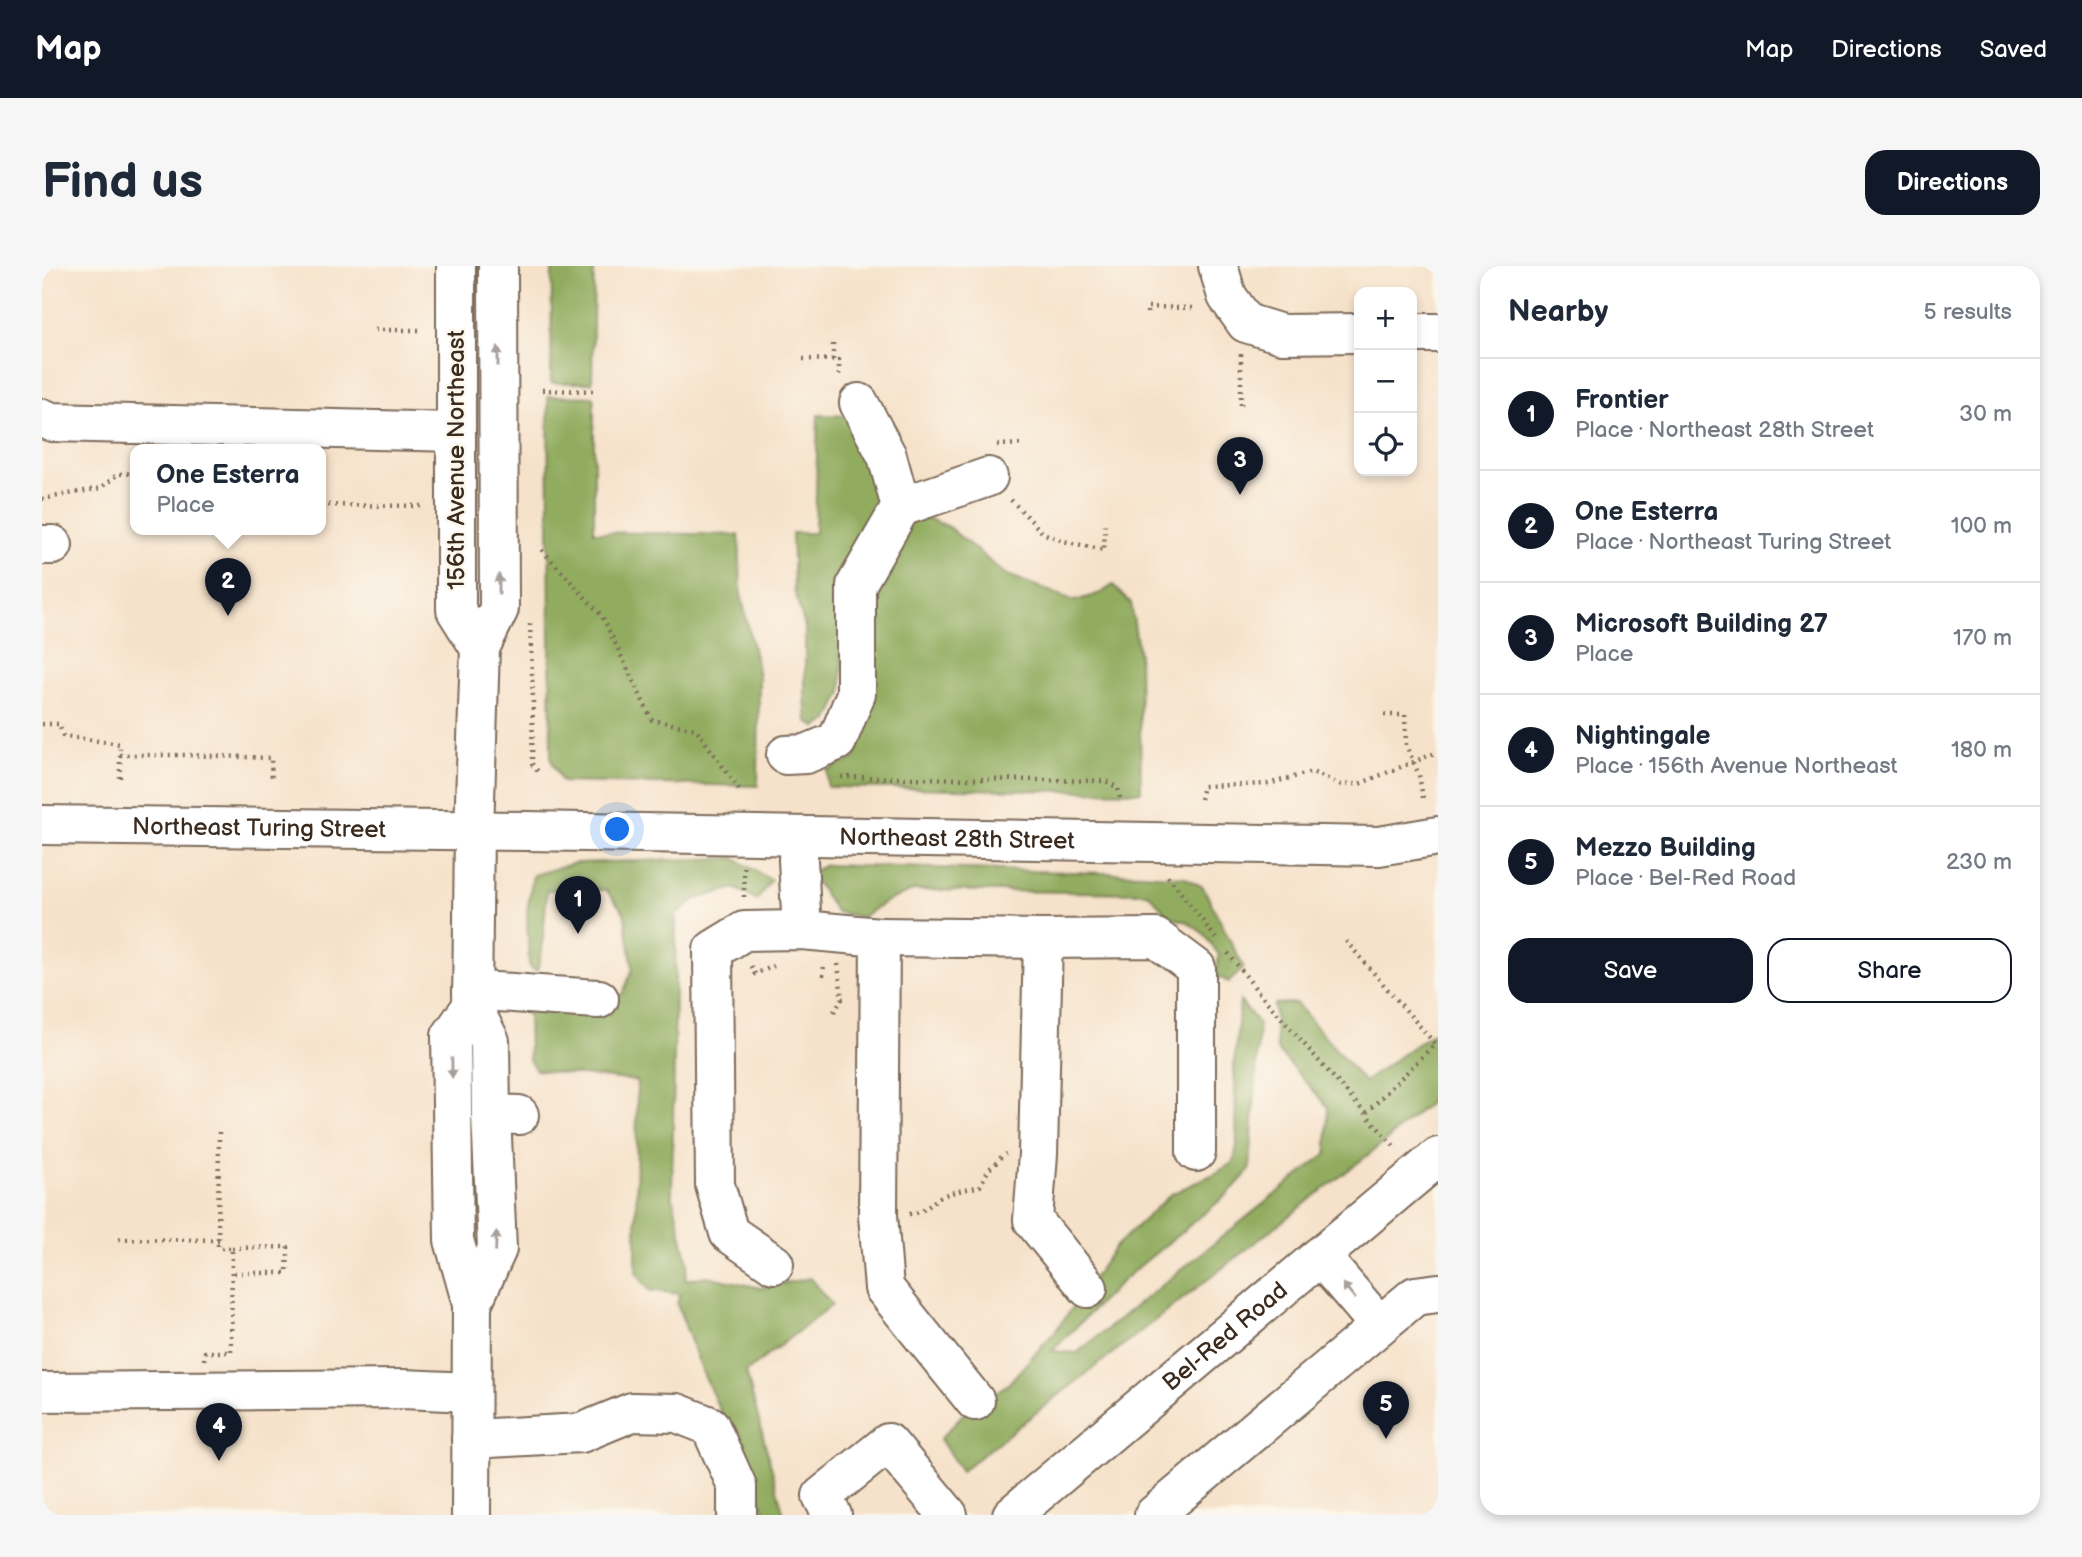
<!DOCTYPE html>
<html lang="en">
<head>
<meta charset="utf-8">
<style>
	body { margin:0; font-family:"Balsamiq Sans",sans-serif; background:#f6f6f7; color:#1f2937 }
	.controls { position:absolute; right:21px; top:21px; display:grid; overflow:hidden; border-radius:14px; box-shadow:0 4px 10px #0003 }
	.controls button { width:63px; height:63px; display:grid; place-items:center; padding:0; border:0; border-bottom:2px solid #e0e1e3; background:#fff; color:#1f2937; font:35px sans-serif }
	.you { position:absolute; left:576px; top:564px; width:24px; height:24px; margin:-18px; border:5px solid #fff; border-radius:50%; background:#1a73e8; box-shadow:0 0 0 10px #1a73e833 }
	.badge { display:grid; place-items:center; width:46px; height:46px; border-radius:50%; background:#111827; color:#fff; font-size:23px; font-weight:700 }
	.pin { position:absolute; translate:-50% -58px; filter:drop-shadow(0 2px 4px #0008) }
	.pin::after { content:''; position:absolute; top:37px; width:24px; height:21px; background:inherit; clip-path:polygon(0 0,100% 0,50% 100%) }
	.popup { position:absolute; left:88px; top:178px; width:196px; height:91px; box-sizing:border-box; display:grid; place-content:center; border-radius:14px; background:#fff; filter:drop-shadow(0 2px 5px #0005); font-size:23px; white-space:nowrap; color:#747a83 }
	.popup b { font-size:26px; color:#1f2937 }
	.popup::after { content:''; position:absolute; left:50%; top:100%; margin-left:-14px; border:14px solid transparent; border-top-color:#fff }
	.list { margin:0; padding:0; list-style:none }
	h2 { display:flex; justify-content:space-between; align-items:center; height:91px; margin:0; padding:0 28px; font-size:30px }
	h2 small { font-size:23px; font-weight:400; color:#747a83 }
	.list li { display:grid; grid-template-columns:46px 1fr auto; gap:21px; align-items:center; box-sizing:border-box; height:112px; padding:0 28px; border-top:2px solid #e0e1e3 }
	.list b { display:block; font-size:26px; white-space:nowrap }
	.list p { margin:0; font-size:23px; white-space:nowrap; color:#747a83 }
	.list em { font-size:23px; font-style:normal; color:#747a83 }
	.actions { display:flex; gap:14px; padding:21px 28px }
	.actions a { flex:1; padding:16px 0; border:2px solid #111827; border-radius:21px; text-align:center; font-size:24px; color:#111827 }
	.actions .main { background:#111827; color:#fff }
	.icon { flex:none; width:38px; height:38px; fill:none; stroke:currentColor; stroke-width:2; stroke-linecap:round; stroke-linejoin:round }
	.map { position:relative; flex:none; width:1396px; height:1249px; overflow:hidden; border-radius:21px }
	header { display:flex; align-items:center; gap:42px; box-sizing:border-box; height:98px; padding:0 35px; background:#111827; color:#fff }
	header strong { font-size:33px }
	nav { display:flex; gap:38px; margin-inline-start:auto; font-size:24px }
	.intro { display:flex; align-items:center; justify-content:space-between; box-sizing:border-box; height:168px; padding:0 42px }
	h1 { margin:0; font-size:49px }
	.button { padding:18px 32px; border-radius:21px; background:#111827; color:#fff; font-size:24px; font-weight:700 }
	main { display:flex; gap:42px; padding:0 42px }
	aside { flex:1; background:#fff; border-radius:21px; box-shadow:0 4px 10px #0003 }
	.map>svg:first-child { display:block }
	.forest { fill:#91ac5f; stroke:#666b3e; stroke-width:2 }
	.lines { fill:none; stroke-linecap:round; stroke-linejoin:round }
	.minor-casing { stroke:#7c6a5a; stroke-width:42 }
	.major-casing { stroke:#7c6a5a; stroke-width:42 }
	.path { stroke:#7c6a5a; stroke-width:4.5; stroke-dasharray:2 5; stroke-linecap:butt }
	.minor { stroke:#fff; stroke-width:38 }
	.major { stroke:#fff; stroke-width:38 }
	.oneway { fill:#a79f9a }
	.labels { text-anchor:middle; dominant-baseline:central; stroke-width:5; stroke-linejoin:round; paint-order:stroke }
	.street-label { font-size:24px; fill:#3b2a1e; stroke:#fbf7ec }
</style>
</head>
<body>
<header>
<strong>Map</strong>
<nav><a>Map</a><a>Directions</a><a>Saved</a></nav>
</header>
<div class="intro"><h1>Find us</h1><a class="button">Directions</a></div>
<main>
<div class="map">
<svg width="1396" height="1249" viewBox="0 0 1396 1249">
	<rect width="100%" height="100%" fill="#fbf7ec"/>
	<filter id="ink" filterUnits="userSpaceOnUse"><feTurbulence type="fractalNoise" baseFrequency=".0143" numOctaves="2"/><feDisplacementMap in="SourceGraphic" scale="14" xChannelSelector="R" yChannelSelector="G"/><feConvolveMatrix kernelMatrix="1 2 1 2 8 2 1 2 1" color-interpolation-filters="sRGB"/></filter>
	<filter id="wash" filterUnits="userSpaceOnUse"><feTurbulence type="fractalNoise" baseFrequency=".00686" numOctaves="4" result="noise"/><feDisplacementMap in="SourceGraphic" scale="28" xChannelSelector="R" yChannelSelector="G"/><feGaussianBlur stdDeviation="1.57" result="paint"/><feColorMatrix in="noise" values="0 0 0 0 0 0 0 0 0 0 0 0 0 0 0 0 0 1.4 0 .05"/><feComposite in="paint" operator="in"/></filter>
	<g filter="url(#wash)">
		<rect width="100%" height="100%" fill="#f6e2ca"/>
		<!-- forest -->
		<g class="forest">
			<polygon points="510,0 552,0 550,117 509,117"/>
			<polygon points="506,130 552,131 552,266 697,269 699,328 717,410 716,520 520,516 509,494"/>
			<polygon points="776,149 809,150 838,216 833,244 799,300 800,426 787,454 774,461 765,455 763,432 763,361 752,324 750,267 773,267"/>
			<polygon points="884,252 905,260 963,308 1033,335 1059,327 1071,319 1089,337 1097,390 1099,526 785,521 785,504 813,492 825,458 830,405 834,322 867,256"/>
			<polygon points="692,592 729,614 715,634 693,622 654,633 634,649 630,928 646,997 643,1014 665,1010 719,1022 768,1012 790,1039 704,1106 742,1249 725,1249 661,1107 635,1038 638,1028 607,1024 594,1006 595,815 494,804 487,794 486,744 558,740 581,727 591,702 582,646 564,624 505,624 500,684 495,705 487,701 485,646 491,609 533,597"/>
			<polygon points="783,599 1100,608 1142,611 1161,621 1202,702 1187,716 1174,710 1177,689 1162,668 1146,656 1128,651 1106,627 873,624 845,635 820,651 794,646 768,607"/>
			<polygon points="1198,735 1217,758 1208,904 1187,927 1082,1013 1010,1085 1035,1087 1285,887 1286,841 1235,784 1232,738 1254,737 1322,816 1396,763 1396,829 1340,878 919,1205 898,1173 920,1149 966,1118 1015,1063 1074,980 1129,928 1172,908 1192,896 1195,879 1192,800"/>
		</g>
	</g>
	<g filter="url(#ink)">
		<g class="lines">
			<defs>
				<g id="minor">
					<polyline points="1176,0 1185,30 1204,57 1240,68 1317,67"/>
					<polyline points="1370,67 1396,67"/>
					<polyline points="0,152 10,156 414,166"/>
					<polyline points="859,241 946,211"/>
					<polyline points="0,279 11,279"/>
					<polyline points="744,489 764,488 795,475 814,428 814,319 859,241 845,190 817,137"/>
					<path id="s1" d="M0 559 485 565 1337 580 1396 570"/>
					<polyline points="757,570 756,594 760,664"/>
					<polyline points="838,671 1001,673 996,888 991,954 1046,1022"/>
					<polyline points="1001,673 1114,672 1154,702 1154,886"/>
					<path d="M430 725C472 726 514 731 557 733"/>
					<polyline points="449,848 477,849"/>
					<polyline points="1278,990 1337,1059"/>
					<polyline points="732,998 687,967 673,919 671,684 702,665 760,664 838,671 836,949 842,1022 933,1135"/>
					<polyline points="0,1126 361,1123 429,1126"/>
					<polyline points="429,1173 539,1167 590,1146 635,1147 668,1160 695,1220 695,1249"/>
					<polyline points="790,1249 780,1230 846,1177 906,1249"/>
					<polyline points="1112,1249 1373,1030 1396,1027"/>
				</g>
				<g id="major">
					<polyline points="414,0 414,344 438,382"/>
					<polyline points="430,1038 455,983 449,848 448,775 430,740 432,565 438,382 457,343 456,0"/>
					<polyline points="429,1249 430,1038 412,974 409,770 430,740"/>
					<path id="s2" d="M970 1249 1396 891"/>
				</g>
			</defs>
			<!-- minor casing -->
			<use href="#minor" class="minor-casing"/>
			<!-- major casing -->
			<use href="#major" class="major-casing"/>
			<!-- path -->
			<g class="path">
				<polyline points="1105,47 1105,41 1154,42"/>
				<polyline points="333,64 381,64"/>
				<polyline points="1199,88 1199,143"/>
				<polyline points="761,93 797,94 797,113"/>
				<polyline points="791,94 791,76"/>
				<polyline points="500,124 555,125"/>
				<polyline points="955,179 982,178"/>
				<polyline points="0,233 59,222 76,208 93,207"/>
				<polyline points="969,234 1001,267 1021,275 1062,284 1063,258"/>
				<polyline points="279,239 384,240"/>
				<polyline points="500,284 560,350 610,454 654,463 698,525"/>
				<polyline points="488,358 491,433 490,498 498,508"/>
				<polyline points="1342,449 1363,449 1364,479 1377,509 1381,532"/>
				<polyline points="0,458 17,458 21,470 78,478 78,489 145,489 229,492 230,515"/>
				<polyline points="78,489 78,513"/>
				<polyline points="799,511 1064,515 1076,522 1078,532"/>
				<polyline points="1158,533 1161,520 1226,518 1270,506 1299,519 1317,518 1396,486"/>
				<polyline points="702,601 702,634"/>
				<polyline points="1126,610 1176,675"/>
				<polyline points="1304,675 1393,778 1323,848"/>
				<polyline points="1186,687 1217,727 1352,880"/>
				<polyline points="796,698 800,733 805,733"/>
				<polyline points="709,700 713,708 732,700"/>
				<polyline points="781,710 782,698"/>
				<polyline points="792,746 800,733"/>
				<path d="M867 948C886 947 889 934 903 929 914 925 927 923 938 920L947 903 954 897 961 889 964 888"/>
				<polyline points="77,973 177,974"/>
				<polyline points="190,982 246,981 245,1007 190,1007"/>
				<polyline points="162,1094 163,1086 189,1086 190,982 176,982 177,866"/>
			</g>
			<!-- minor -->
			<use href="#minor" class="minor"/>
			<!-- major -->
			<use href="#major" class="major"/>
		</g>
		<!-- one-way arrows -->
		<defs><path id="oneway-solid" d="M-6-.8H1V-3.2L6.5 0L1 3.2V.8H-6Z" transform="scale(1.75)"/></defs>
		<g class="oneway">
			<use href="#oneway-solid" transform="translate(456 90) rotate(-90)"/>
			<use href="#oneway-solid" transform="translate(457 318) rotate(-90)"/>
			<use href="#oneway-solid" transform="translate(410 802) rotate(89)"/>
			<use href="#oneway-solid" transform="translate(454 975) rotate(-88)"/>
			<use href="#oneway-solid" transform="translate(1307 1025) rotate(-130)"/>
		</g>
	</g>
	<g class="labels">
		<!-- street labels -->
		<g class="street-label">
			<text transform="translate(414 194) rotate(-90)">156th Avenue Northeast</text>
			<text stroke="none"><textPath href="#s1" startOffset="217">Northeast Turing Street</textPath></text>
			<text stroke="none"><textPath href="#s1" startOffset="915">Northeast 28th Street</textPath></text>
			<text stroke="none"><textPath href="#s2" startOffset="278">Bel-Red Road</textPath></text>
		</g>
	</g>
</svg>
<div class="controls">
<button>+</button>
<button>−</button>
<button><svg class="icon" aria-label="locate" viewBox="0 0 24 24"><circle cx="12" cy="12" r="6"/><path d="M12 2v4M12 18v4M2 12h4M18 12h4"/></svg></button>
</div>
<div class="you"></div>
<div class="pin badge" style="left:536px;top:668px">1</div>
<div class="pin badge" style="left:186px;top:350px">2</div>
<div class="popup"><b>One Esterra</b>Place</div>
<div class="pin badge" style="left:1198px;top:229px">3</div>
<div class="pin badge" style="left:177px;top:1195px">4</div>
<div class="pin badge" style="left:1344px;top:1173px">5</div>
</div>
<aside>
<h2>Nearby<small>5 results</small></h2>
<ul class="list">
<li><span class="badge">1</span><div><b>Frontier</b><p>Place · Northeast 28th Street</p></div><em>30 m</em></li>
<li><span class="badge">2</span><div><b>One Esterra</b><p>Place · Northeast Turing Street</p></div><em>100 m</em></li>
<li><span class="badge">3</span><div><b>Microsoft Building 27</b><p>Place</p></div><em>170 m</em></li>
<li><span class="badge">4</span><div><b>Nightingale</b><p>Place · 156th Avenue Northeast</p></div><em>180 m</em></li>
<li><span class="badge">5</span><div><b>Mezzo Building</b><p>Place · Bel-Red Road</p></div><em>230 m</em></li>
</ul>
<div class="actions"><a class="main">Save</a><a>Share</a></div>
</aside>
</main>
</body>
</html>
